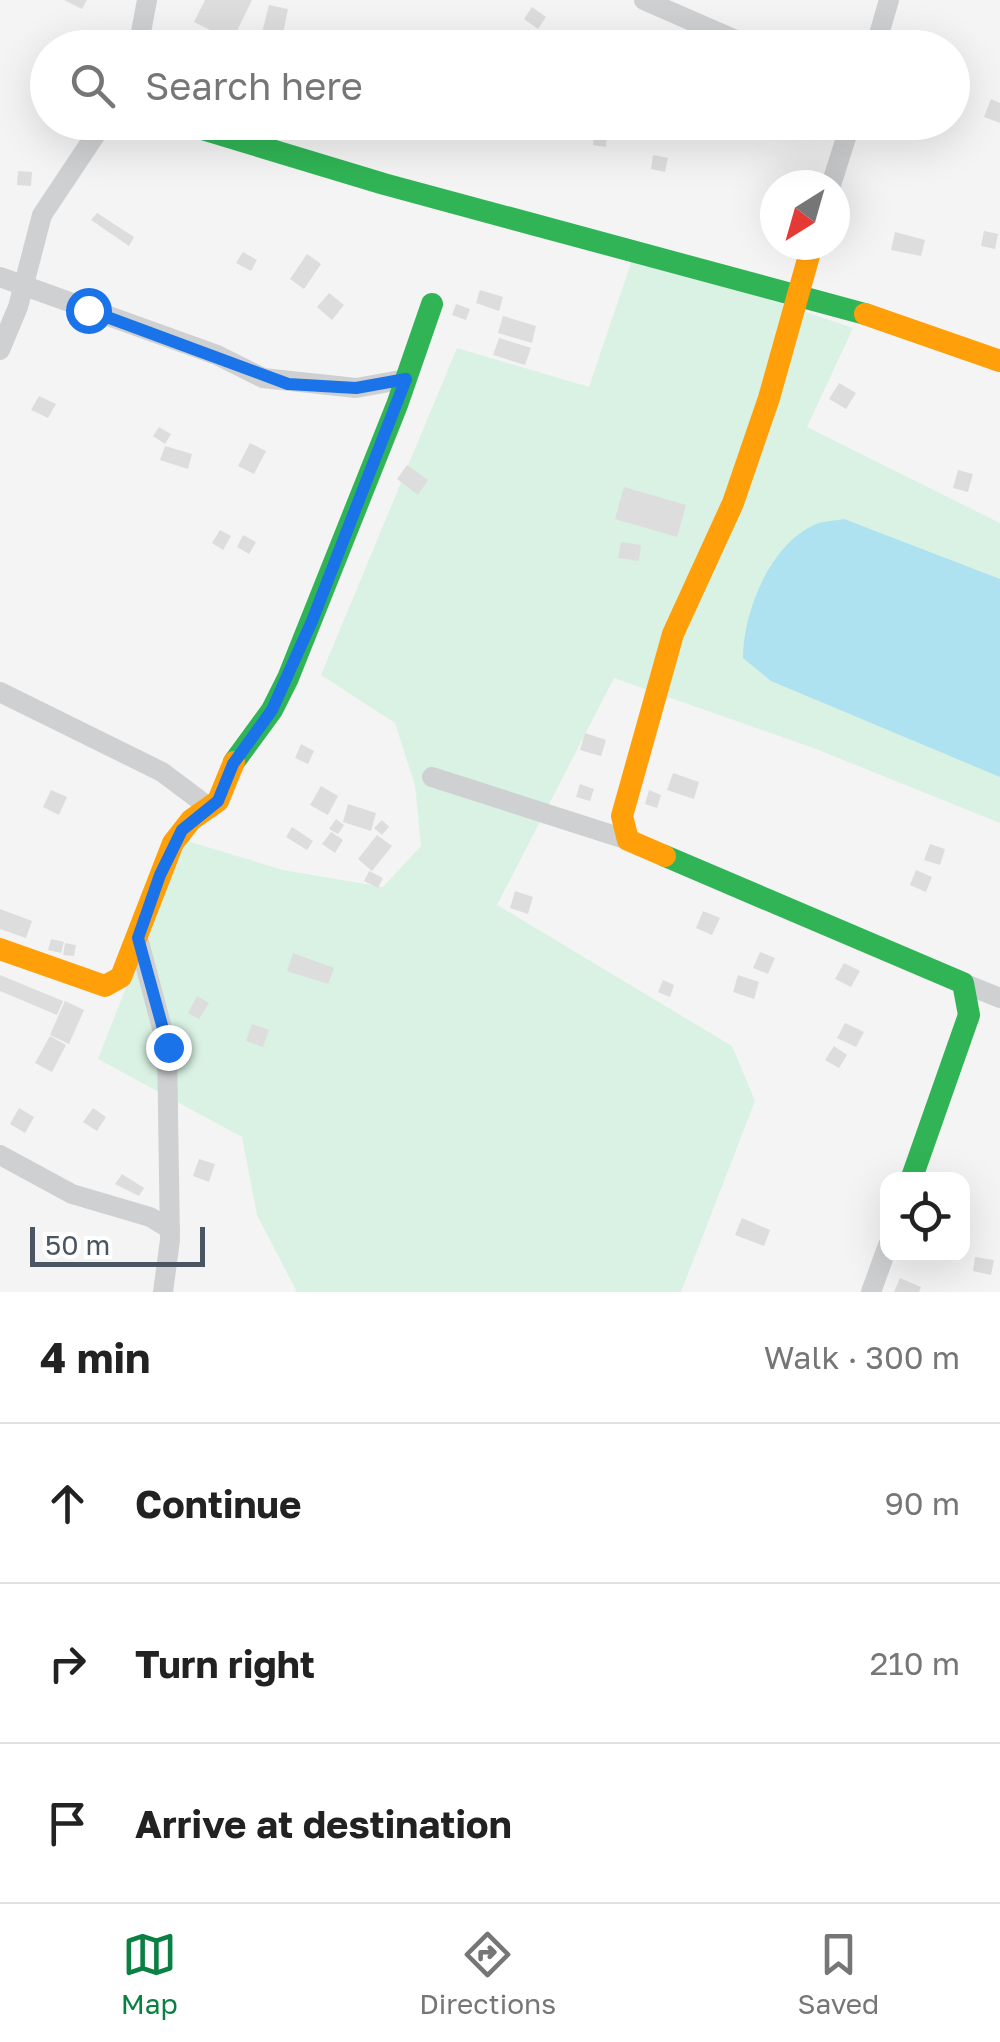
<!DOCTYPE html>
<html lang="en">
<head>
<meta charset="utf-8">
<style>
	body { margin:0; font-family:"Golos Text",sans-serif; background:#f6f6f6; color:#222 }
	.controls { position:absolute; right:30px; bottom:30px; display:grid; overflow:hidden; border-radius:20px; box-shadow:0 10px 40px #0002 }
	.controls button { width:90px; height:90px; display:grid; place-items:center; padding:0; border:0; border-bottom:2px solid #e0e0e0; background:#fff; color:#222; font:50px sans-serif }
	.compass { position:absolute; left:760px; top:170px; width:90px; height:90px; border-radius:50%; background:#fff; box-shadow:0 10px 40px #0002; rotate:217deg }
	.scale { position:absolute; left:30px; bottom:25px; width:175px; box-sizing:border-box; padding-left:10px; border:5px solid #4a5661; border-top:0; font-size:28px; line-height:35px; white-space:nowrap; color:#4a5661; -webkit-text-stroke:8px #fff; paint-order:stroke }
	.stop { position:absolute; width:30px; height:30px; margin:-22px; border:8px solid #1a73e8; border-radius:50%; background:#fff }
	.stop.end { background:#1a73e8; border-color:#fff; box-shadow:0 2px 10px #0008 }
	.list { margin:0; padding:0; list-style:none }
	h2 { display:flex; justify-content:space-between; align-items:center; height:130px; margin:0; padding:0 40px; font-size:42px }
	h2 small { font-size:32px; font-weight:400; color:#767676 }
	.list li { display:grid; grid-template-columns:65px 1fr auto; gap:30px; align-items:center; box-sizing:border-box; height:160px; padding:0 40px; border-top:2px solid #e0e0e0 }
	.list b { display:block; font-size:38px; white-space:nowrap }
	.list em { font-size:32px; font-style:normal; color:#767676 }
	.icon { flex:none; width:55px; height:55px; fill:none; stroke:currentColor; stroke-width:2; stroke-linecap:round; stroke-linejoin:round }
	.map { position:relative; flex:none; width:1000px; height:1292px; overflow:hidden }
	.search { position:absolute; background:#fff; box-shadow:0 10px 40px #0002; left:30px; right:30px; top:30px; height:110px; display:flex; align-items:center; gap:25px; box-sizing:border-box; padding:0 35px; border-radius:55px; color:#767676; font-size:38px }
	.sheet { height:610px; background:#fff }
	nav { display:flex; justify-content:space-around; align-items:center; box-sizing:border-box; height:140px; border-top:2px solid #e0e0e0; background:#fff; font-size:28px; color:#767676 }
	nav a { display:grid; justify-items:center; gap:5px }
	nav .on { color:#0b8043 }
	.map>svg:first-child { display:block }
	.green { fill:#d9f2e3 }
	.water { fill:#aee2f0 }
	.building { fill:#ddddde }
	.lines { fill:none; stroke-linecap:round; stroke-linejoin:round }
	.street { stroke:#ced0d2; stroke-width:20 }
	.fast { stroke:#30b455; stroke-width:22 }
	.slow { stroke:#ff9f0a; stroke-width:22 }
	.route { stroke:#1a73e8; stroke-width:12 }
</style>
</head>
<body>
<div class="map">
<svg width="1000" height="1292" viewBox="0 0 1000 1292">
	<rect width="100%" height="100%" fill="#f4f4f4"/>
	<!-- green -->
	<polygon class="green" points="634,254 853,328 807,427 1000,523 1000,823 816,749 614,678 497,905 732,1046 755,1101 681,1292 297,1292 257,1215 242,1137 98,1059 184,840 283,870 383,887 421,846 415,785 395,723 321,675 457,348 589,387"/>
	<!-- water -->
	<path class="water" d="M844 519 1000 579V777L771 681 743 658C743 613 769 547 812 526 820 521 834 521 844 519Z"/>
	<!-- building -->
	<g class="building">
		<polygon points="64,0 87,0 82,9"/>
		<polygon points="205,0 252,0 232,41 194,22"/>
		<polygon points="269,5 288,9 280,48 259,45"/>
		<polygon points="532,7 546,17 538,29 524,19"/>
		<polygon points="506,36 521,42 519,48 502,48"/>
		<polygon points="991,99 1000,103 1000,123 984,117"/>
		<polygon points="595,131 607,133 606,147 593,145"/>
		<polygon points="653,155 668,158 665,172 651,169"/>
		<polygon points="18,171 32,172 31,186 17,185"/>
		<polygon points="97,213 134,237 129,246 91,220"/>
		<polygon points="984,231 998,234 995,249 981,246"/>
		<polygon points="895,232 925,240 921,256 891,250"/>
		<polygon points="243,252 257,260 251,271 236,263"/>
		<polygon points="307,254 321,264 304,289 290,279"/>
		<polygon points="480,290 503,297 499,311 476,303"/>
		<polygon points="329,293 344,305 332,320 317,307"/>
		<polygon points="456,304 470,309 466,320 452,315"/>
		<polygon points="503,316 536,326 532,343 498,333"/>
		<polygon points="499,338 531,348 525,365 493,355"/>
		<polygon points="839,383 856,393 846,409 829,399"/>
		<polygon points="39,396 56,404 48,418 31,410"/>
		<polygon points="159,427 171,434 165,444 153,436"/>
		<polygon points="250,443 266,451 254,474 238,466"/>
		<polygon points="165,446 192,454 188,469 160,460"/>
		<polygon points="407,465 428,480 418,495 397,479"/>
		<polygon points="958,470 973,474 968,492 953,488"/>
		<polygon points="624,487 686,505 677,537 615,519"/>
		<polygon points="220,530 231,536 223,550 212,543"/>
		<polygon points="243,535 256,542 249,554 237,547"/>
		<polygon points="621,542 641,545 639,561 618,558"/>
		<polygon points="585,733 606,740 601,756 580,750"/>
		<polygon points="301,744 314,751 308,764 295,758"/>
		<polygon points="673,773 699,782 694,799 667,790"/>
		<polygon points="580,784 594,789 590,801 576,797"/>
		<polygon points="321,786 338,796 328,815 310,805"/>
		<polygon points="51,790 67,797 59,815 43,807"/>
		<polygon points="649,790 661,795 657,808 645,804"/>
		<polygon points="348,804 376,813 371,831 343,822"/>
		<polygon points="336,819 344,825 338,834 329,829"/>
		<polygon points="382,820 389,827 382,835 374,828"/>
		<polygon points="292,827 313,841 307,850 286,837"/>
		<polygon points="331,832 343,840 335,853 322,844"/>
		<polygon points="377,835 392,846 372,871 358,859"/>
		<polygon points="930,844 945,849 940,865 924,860"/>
		<polygon points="916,870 932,877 926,892 910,885"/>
		<polygon points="369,871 383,878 378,888 364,881"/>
		<polygon points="515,891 533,897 528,914 510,908"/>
		<polygon points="0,909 32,921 26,938 0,929"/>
		<polygon points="703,911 720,918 712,935 696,928"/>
		<polygon points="51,939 64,942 61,953 48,950"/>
		<polygon points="65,943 76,945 74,956 63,955"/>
		<polygon points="760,952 775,958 768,974 753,968"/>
		<polygon points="293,953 334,968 328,984 287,971"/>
		<polygon points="844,963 860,971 851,987 835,979"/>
		<polygon points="0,975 63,1001 57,1015 0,991"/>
		<polygon points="738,975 759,982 754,999 733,992"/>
		<polygon points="663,980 674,985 670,997 658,992"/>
		<polygon points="197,996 209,1003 199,1019 188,1013"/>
		<polygon points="65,1001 84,1010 69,1044 50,1035"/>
		<polygon points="845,1023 864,1032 856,1047 837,1038"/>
		<polygon points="252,1024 269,1030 263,1047 246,1041"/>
		<polygon points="50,1036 66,1045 52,1072 35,1063"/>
		<polygon points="834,1046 847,1055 839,1068 825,1060"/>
		<polygon points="19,1108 34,1117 25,1133 10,1124"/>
		<polygon points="93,1108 106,1117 97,1131 83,1122"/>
		<polygon points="199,1159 215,1164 209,1182 193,1176"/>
		<polygon points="122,1174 144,1188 139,1196 115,1184"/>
		<polygon points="742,1218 770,1230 764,1246 735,1235"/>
		<polygon points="975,1257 994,1260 991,1275 973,1271"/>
		<polygon points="900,1278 921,1287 919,1292 894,1292"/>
	</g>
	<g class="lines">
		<!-- street -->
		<g class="street">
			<polyline points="644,0 754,48"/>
			<polyline points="138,48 147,0"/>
			<polyline points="875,48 889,0"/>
			<polyline points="831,185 851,122"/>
			<polyline points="0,277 217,355 263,378 356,388 406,379"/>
			<polyline points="0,350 18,307 42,215 98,131"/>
			<polyline points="0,692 162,772 210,808"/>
			<polyline points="432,777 628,840"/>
			<polyline points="138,938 167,1047 170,1240 163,1292"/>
			<polyline points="963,983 1000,998"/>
			<polyline points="0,1155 72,1194 150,1217 170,1229"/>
			<polyline points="871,1292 888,1245"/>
		</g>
		<!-- fast -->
		<g class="fast">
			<polyline points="179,122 384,184 865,314"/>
			<polyline points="234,762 272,710 288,678 397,405 432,304"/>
			<polyline points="665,856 963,983 969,1015 911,1180"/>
		</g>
		<!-- slow -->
		<g class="slow">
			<polyline points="865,314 1000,361"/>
			<polyline points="665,856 628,840 622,816 673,634 733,503 769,398 812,245"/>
			<polyline points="0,949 105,986 121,977 173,843 191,820 218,801 234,762"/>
		</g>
	</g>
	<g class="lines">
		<!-- route -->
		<polyline class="route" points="88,310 288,384 356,388 406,379 312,621 272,710 233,764 218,801 182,830 160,875 138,938 168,1047"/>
	</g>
</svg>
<div class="controls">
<button><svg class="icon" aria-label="locate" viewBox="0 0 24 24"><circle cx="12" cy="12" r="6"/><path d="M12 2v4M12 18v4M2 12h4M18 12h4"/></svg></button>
</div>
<svg class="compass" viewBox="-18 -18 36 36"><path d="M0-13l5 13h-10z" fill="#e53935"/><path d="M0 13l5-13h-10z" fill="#767676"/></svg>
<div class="scale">50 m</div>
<div class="stop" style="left:88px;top:310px"></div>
<div class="stop end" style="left:168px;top:1047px"></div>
<div class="search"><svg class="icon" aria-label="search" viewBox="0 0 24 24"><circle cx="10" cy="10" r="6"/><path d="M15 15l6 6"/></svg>Search here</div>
</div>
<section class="sheet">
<h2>4 min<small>Walk · 300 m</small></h2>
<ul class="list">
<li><svg class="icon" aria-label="ahead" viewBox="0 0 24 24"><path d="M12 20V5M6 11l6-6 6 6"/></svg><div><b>Continue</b></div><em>90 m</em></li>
<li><svg class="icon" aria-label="right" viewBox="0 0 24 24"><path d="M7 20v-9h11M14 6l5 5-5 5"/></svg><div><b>Turn right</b></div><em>210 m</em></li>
<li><svg class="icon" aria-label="arrive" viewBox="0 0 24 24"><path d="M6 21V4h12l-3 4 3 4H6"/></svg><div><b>Arrive at destination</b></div></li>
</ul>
</section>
<nav>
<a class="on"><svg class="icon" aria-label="map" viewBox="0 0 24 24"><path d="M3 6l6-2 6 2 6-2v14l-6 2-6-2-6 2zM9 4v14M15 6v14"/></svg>Map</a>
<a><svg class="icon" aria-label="directions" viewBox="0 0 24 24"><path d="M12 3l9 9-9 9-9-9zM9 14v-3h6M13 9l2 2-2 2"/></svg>Directions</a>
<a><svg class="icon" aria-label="saved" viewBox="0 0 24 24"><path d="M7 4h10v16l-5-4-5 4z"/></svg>Saved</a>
</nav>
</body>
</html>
